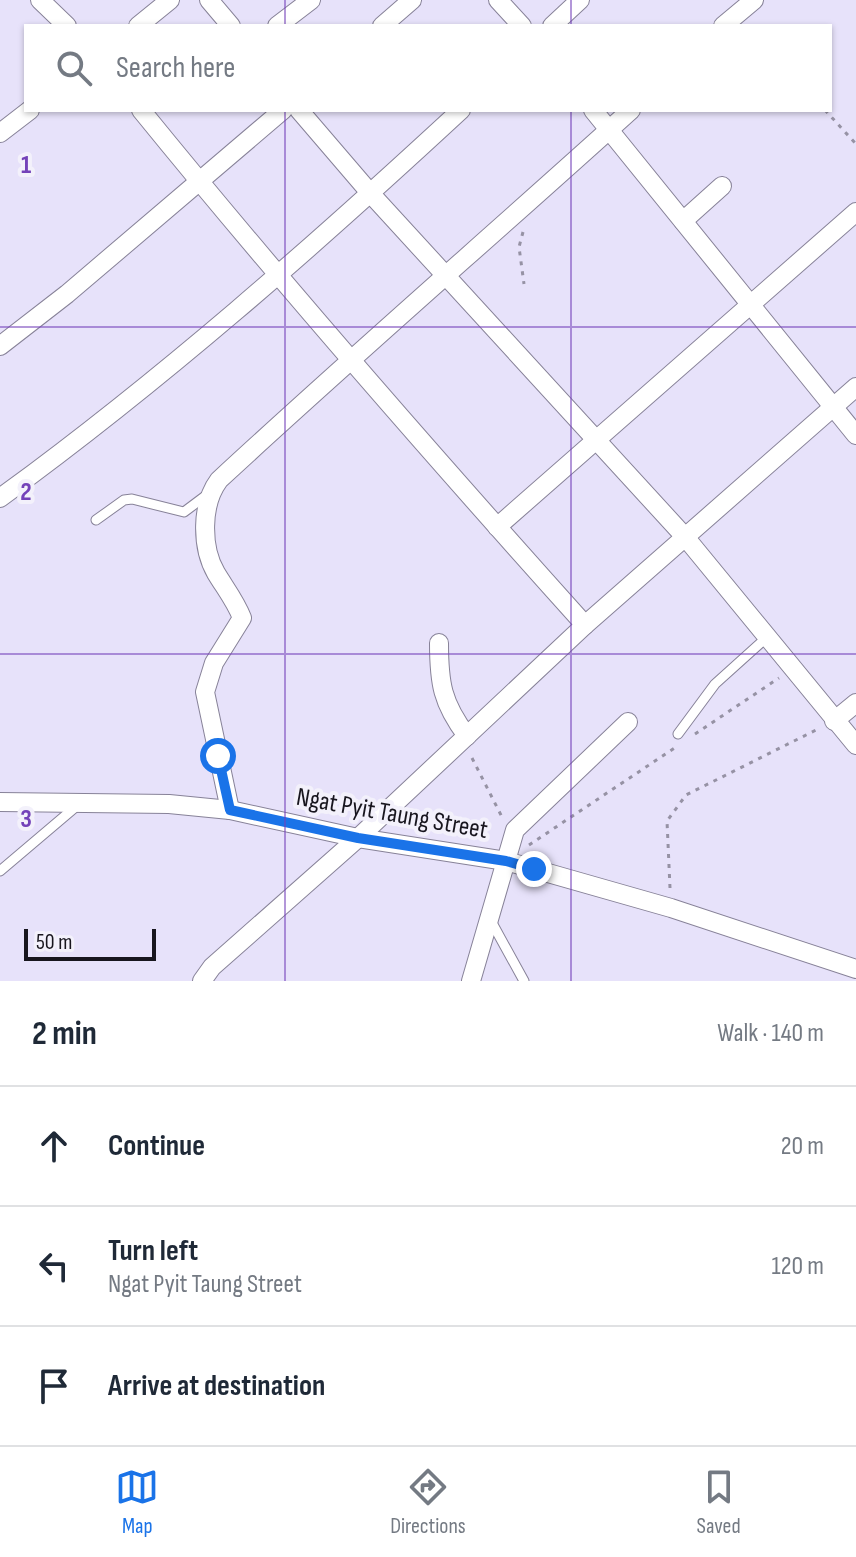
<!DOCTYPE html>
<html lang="en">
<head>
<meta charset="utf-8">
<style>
	body { margin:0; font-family:"Sofia Sans Condensed",sans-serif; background:#f2f2f3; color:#1f2937 }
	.scale { position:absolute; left:24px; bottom:20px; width:132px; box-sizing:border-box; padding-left:8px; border:4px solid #18161e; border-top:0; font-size:22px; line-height:28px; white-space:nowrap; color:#18161e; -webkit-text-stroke:6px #f3f1fb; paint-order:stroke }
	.stop { position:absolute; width:24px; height:24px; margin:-18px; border:6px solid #1a73e8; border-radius:50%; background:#fff }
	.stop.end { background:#1a73e8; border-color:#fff; box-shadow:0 2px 8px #0008 }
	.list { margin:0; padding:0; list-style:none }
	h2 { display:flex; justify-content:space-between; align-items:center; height:104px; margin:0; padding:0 32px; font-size:34px }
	h2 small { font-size:26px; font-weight:400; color:#747a83 }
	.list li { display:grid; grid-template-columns:52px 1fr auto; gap:24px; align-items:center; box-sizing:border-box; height:120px; padding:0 32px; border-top:2px solid #e0e1e3 }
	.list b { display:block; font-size:30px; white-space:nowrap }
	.list p { margin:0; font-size:26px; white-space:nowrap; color:#747a83 }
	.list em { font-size:26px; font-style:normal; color:#747a83 }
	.icon { flex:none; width:44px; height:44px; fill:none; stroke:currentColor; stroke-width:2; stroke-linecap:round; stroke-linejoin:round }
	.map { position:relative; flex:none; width:856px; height:981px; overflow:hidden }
	.search { position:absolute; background:#fff; box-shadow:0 2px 6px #0004; left:24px; right:24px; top:24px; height:88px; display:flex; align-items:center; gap:20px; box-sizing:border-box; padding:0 28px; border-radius:0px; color:#747a83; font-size:30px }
	.sheet { height:464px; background:#fff }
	nav { display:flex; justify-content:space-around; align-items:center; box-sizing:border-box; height:112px; border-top:2px solid #e0e1e3; background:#fff; font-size:22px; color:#747a83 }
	nav a { display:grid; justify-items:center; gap:4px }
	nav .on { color:#1a73e8 }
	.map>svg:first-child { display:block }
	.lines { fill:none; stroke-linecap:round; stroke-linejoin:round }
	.service-casing { stroke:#878298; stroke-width:11 }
	.minor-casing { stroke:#878298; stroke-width:20 }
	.path { stroke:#9692a4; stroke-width:3; stroke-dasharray:4 6; stroke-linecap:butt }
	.service { stroke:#fff; stroke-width:9 }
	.minor { stroke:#fff; stroke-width:18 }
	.route { stroke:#1a73e8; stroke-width:10 }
	.grid { fill:none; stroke:#7442b9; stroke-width:2; stroke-opacity:0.55 }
	.labels { text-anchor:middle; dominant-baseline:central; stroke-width:8; stroke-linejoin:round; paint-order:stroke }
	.street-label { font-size:26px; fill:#18161e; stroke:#f3f1fb }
	.grid-label { font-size:26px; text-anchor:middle; font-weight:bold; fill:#7442b9; stroke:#f3f1fb; stroke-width:8; stroke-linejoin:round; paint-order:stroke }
</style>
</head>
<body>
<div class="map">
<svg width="856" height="981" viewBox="0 0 856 981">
	<rect width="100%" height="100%" fill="#e7e2fa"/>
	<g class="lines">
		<defs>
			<g id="service">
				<polyline points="96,520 124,500 132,499 184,512 208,494"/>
				<polyline points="678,734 715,684 766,638"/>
				<polyline points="0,871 79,804"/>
				<polyline points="491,921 524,981"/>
			</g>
			<g id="minor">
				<polyline points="40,0 67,26"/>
				<polyline points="209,0 231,26"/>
				<polyline points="498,0 522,26"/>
				<polyline points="138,26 170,0"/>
				<polyline points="277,26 311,0"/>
				<polyline points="382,26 412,0"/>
				<polyline points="552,26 580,0"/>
				<polyline points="723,26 754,0"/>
				<path d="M141 110C284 286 434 457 585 625"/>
				<polyline points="299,110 371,194 686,538 856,745"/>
				<polyline points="593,110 856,435"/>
				<polyline points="0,133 30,110"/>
				<polyline points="683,221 722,186"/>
				<polyline points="0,346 67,294 283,110"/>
				<path d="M0 498C162 380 314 246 461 110"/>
				<polyline points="497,527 856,212"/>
				<path d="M439 643C439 683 442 703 467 736"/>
				<polyline points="834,721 856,703"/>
				<polyline points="0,802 169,804 230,810 358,838 506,861 671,908 856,969"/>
				<path d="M230 810 205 692 214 663 242 618C236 602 225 588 216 573 201 547 201 504 219 480 354 355 494 234 631 110"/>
				<polyline points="202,981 212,967 358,838 585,625 856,387"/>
				<polyline points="471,981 515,830 628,722"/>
			</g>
		</defs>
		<!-- service casing -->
		<use href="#service" class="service-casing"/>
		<!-- minor casing -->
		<use href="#minor" class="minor-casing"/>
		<!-- path -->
		<g class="path">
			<polyline points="825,110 856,144"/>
			<polyline points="523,232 519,247 524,284"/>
			<polyline points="695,734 779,678"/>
			<polyline points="472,758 503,819"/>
			<polyline points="529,845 676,747"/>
			<polyline points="670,888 667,821 686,795 820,728"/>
		</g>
		<!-- service -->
		<use href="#service" class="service"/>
		<!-- minor -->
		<use href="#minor" class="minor"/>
	</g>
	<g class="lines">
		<!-- route -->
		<polyline class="route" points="218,756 230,810 358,838 506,861 534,869"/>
	</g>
	<!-- grid -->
	<path class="grid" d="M285 0V26M571 0V26M285 110V981M571 110V981M0 327H856M0 654H856"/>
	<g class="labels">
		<!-- street labels -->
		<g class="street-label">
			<text transform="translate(392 814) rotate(10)">Ngat Pyit Taung Street</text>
		</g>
	</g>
	<g class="grid-label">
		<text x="26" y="173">1</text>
		<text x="26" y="500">2</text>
		<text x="26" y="827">3</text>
	</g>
</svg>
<div class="scale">50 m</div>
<div class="stop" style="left:218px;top:756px"></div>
<div class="stop end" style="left:534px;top:869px"></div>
<div class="search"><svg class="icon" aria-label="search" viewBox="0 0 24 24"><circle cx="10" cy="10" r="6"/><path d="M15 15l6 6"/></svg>Search here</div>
</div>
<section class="sheet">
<h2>2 min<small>Walk · 140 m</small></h2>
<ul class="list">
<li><svg class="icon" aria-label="ahead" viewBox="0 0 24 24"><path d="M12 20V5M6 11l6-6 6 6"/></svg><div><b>Continue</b></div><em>20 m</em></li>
<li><svg class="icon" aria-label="left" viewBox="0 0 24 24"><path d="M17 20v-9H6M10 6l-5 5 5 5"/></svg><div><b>Turn left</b><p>Ngat Pyit Taung Street</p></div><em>120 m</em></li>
<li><svg class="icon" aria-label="arrive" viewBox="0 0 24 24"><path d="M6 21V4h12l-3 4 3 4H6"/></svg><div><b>Arrive at destination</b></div></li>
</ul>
</section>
<nav>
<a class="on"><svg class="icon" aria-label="map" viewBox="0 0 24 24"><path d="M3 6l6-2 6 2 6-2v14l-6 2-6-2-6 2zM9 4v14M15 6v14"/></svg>Map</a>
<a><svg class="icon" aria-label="directions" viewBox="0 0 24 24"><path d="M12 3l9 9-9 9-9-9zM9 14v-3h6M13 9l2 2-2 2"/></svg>Directions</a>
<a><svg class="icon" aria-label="saved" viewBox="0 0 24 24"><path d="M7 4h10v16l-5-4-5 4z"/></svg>Saved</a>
</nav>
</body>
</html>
